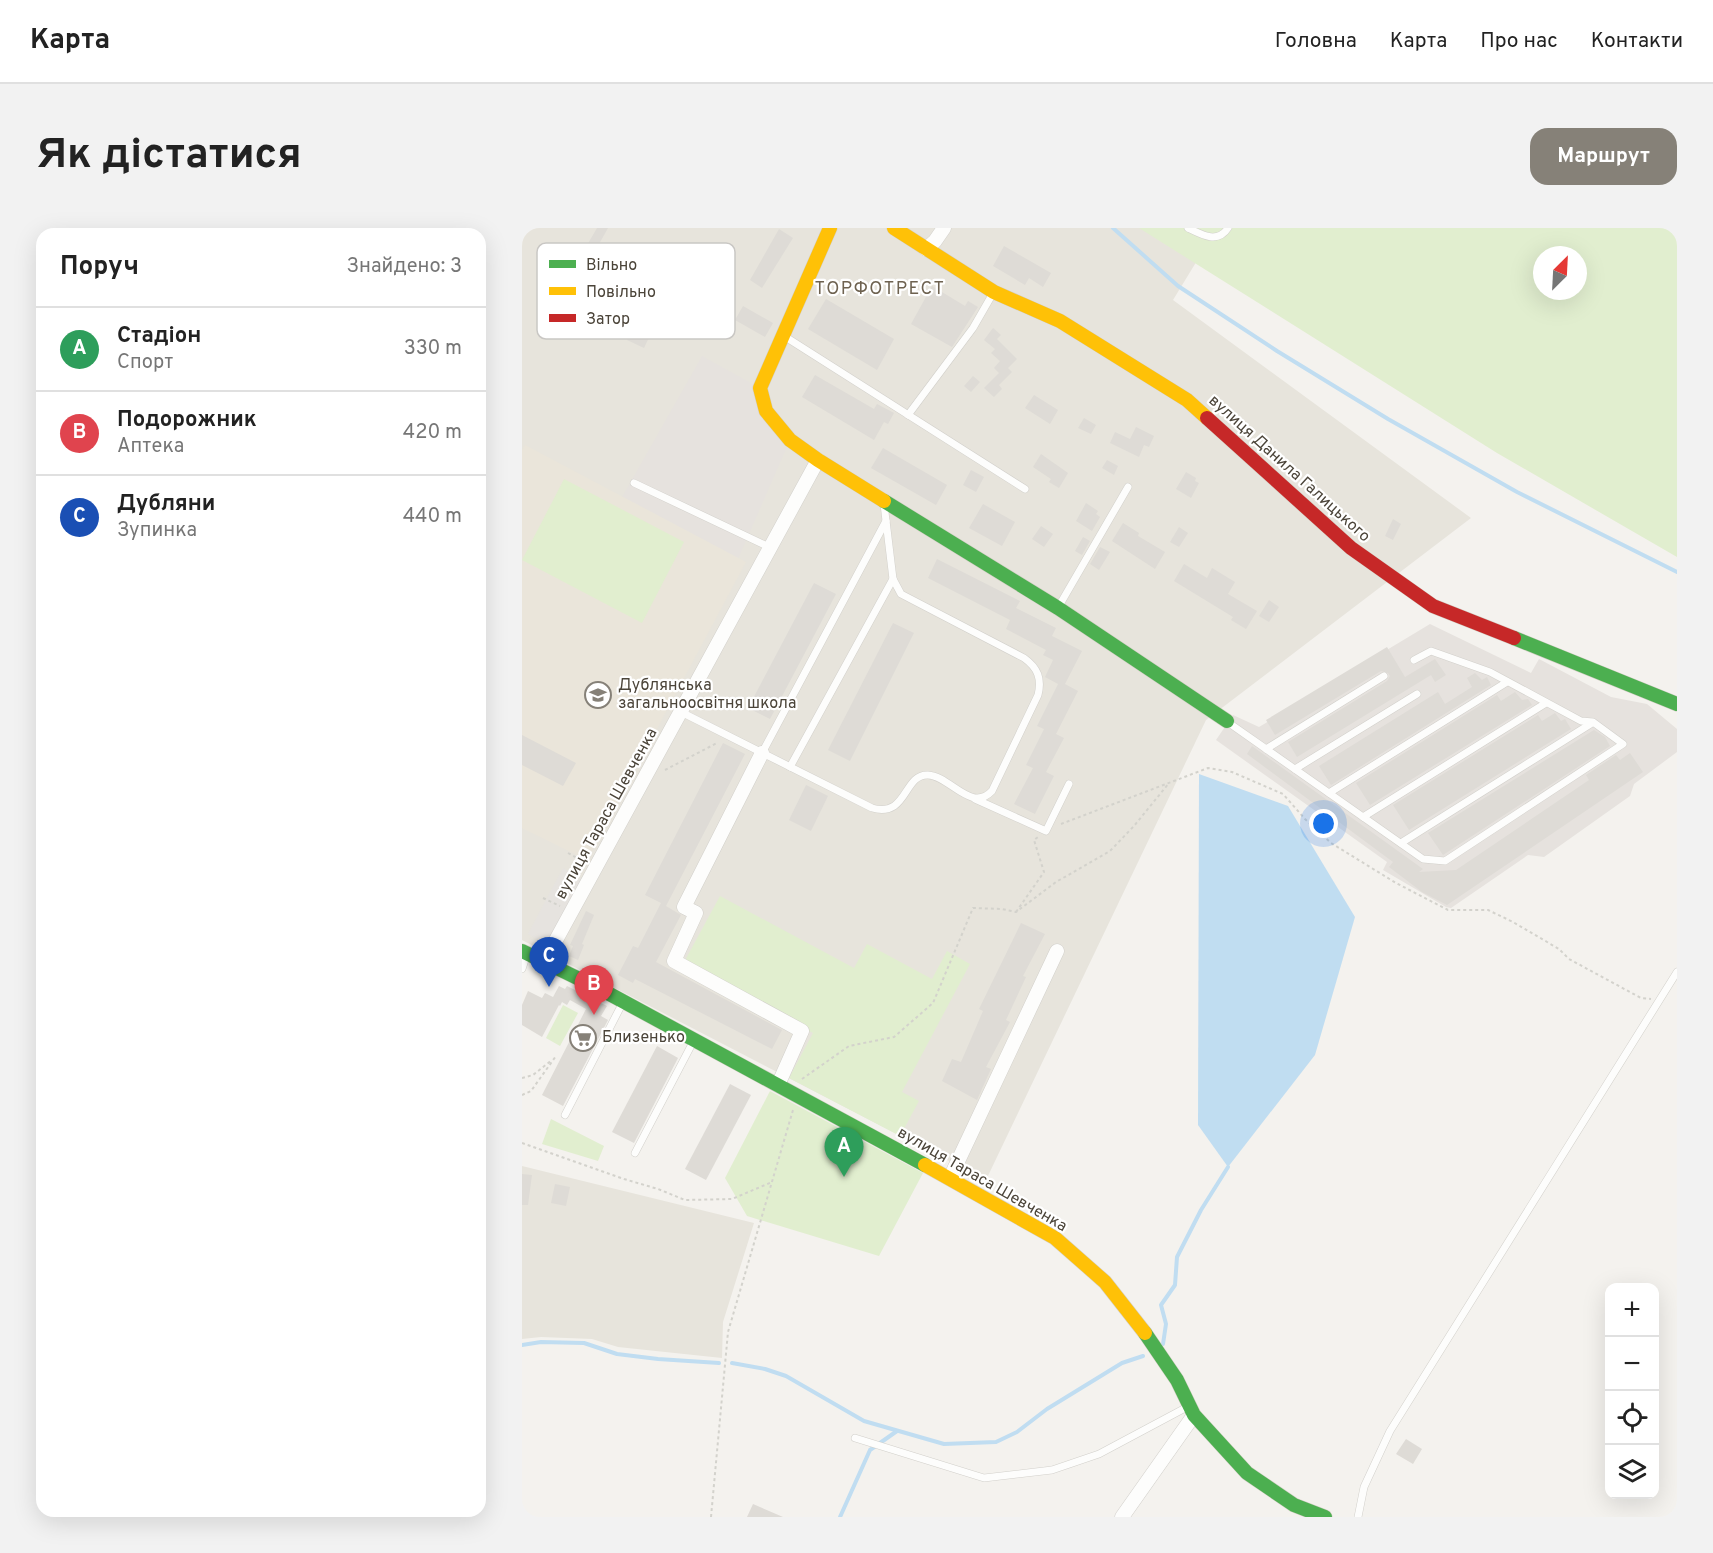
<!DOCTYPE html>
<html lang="uk">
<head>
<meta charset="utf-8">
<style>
	body { margin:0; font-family:Overpass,sans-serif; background:#f2f2f2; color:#222 }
	.controls { position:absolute; right:18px; bottom:18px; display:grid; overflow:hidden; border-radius:12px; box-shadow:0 6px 24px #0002 }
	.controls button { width:54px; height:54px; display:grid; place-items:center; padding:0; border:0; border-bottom:2px solid #e0e0e0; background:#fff; color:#222; font:30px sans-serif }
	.compass { position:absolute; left:1011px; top:18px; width:54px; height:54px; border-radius:50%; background:#fff; box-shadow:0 6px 24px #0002; rotate:24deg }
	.you { position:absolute; left:802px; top:596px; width:21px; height:21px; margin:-15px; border:4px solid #fff; border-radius:50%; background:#1a73e8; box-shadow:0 0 0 9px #1a73e833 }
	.badge { display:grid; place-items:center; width:39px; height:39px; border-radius:50%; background:#868178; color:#fff; font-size:20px; font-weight:700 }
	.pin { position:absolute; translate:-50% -50px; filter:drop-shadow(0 2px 3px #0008) }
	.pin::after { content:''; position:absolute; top:32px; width:21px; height:18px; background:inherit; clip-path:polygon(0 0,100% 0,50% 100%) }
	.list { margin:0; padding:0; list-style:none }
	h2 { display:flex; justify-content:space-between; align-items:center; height:78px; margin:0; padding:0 24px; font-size:26px }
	h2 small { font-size:20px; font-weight:400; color:#767676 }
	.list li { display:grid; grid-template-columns:39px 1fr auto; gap:18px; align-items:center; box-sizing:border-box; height:84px; padding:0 24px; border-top:2px solid #e0e0e0 }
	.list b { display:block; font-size:22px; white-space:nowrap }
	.list p { margin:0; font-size:20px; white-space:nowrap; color:#767676 }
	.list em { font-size:20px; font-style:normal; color:#767676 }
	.icon { flex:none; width:33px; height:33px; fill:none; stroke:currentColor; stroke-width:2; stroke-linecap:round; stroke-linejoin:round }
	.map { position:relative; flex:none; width:1155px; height:1289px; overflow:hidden; border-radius:18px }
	header { display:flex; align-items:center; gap:36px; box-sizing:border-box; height:84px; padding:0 30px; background:#fff; border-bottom:2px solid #e0e0e0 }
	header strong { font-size:28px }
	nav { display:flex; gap:33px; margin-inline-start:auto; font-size:21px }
	.intro { display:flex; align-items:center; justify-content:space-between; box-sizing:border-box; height:144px; padding:0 36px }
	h1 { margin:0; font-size:42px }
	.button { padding:15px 27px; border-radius:18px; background:#868178; color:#fff; font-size:21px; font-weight:700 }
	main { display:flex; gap:36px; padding:0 36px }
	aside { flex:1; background:#fff; border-radius:18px; box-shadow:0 6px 24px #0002 }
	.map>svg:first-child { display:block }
	.residential { fill:#e7e4dc }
	.industrial { fill:#e6e2de }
	.education { fill:#eae5da }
	.green { fill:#e1eecf; fill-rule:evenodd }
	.parking { fill:#e6e3df }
	.water { fill:#c0ddf1 }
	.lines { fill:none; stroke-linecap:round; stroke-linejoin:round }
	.stream { stroke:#c0ddf1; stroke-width:4 }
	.building { fill:#dedbd6 }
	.lane-casing { stroke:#d2d0cb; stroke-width:8 }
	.street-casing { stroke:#d2d0cb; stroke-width:15 }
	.fast-casing { stroke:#d3cfc5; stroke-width:15 }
	.slow-casing { stroke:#d3cfc5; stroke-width:15 }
	.jam-casing { stroke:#d3cfc5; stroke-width:15 }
	.path { stroke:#d3d2cc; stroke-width:2; stroke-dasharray:3 3; stroke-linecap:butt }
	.lane { stroke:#fdfdfc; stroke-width:7 }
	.street { stroke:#fdfdfc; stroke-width:14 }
	.fast { stroke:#4caf50; stroke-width:14 }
	.slow { stroke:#ffc107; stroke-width:14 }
	.jam { stroke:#c62828; stroke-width:14 }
	.labels { text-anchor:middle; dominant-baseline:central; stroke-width:4.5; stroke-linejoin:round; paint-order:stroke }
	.street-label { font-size:16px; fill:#4b4439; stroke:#fff }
	.poi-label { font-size:16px; fill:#4b4439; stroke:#fff; text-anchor:start }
	.neighbourhood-label { font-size:18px; letter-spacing:1.5px; fill:#6e6250; stroke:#fff }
	.key { fill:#fff; stroke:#c9c7c4; stroke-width:1.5 }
	.key-label { font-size:16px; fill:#4b4439 }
</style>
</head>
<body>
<header>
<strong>Карта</strong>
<nav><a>Головна</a><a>Карта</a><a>Про нас</a><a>Контакти</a></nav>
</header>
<div class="intro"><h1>Як дістатися</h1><a class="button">Маршрут</a></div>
<main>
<aside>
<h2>Поруч<small>Знайдено: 3</small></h2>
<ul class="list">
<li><span class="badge" style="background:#2e9e5b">A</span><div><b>Стадіон</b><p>Спорт</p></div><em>330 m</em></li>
<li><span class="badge" style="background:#e0444e">B</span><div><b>Подорожник</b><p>Аптека</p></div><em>420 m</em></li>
<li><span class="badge" style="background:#1a4fb4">C</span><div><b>Дубляни</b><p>Зупинка</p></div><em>440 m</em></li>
</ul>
</aside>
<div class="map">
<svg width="1155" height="1289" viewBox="0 0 1155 1289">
	<rect width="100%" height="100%" fill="#f4f2ee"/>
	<!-- residential -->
	<g class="residential">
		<polygon points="0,0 695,0 651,72 949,290 684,492 464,952 0,712"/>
		<polygon points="0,938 232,995 201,1094 200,1130 96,1119 70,1111 19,1109 0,1111"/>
	</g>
	<!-- industrial -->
	<g class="industrial">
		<polygon points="180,128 238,160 268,212 216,331 100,269"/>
		<polygon points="908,396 1009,445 1017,431 1089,469 1125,476 1155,501 1155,524 1112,556 1108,568 1022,629 1006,627 929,680 924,679 861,642 865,634 694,512 711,487 737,499"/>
	</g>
	<!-- education -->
	<polygon class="education" points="3,217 224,334 65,632 0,600 0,222"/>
	<!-- green -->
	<g class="green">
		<path d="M617 0H1155V329L975 225ZM1020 27H1056V63H1020Z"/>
		<polygon points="42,251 162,314 120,395 0,332"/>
		<polygon points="198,668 332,740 345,716 410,751 425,723 448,736 380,864 397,873 378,908 267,850 291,805 161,736"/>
		<polygon points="41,777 56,785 38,818 24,810"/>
		<polygon points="248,863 401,945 357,1028 225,988 203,950"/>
		<polygon points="29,891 82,918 76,933 20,916"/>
	</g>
	<!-- parking -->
	<polygon class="parking" points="41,640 66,654 30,720 6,706"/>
	<!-- water -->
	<polygon class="water" points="677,546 766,578 833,689 793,827 706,939 676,897"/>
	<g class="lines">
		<!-- stream -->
		<g class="stream">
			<polyline points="591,0 656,58 755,123 866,191 995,264 1155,344"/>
			<polyline points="641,1116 644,1096 639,1077 653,1057 655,1029 679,982 706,939"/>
			<polyline points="0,1117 19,1114 62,1115 95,1126 136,1131 197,1135"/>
			<polyline points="210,1135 243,1141 264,1148 342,1193 422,1216 474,1214 495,1204 525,1181 600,1135 621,1128"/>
			<polyline points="318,1289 348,1222 375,1203"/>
		</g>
	</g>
	<!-- building -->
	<g class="building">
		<polygon points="75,0 86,0 72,25 90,35 82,51 62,40 68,28 61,24"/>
		<polygon points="257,1 271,10 240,60 228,52"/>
		<polygon points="482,18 529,45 521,59 507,50 503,57 471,38"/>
		<polygon points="410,58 443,78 446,73 456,79 430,119 389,96"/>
		<polygon points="304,71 372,111 355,142 286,101"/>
		<polygon points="221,78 251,95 243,109 213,92"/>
		<polygon points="113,95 120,99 122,95 132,99 122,120 105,112"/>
		<polygon points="471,100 479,107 475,111 495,131 486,140 490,144 477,157 480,161 472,169 462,160 477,145 472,140 478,133 469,125 473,121 462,112"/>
		<polygon points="293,147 352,181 355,176 372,185 366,196 362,194 352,212 280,169"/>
		<polygon points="451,148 458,154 449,164 442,158"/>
		<polygon points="512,167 536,182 528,196 503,180"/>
		<polygon points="562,190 574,197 569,206 556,200"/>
		<polygon points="614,199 632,208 627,219 622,217 617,229 588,215 593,204 608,211"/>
		<polygon points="361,220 425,257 414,277 349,240"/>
		<polygon points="519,226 546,245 537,260 527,254 529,251 511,239"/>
		<polygon points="585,232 596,238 592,247 580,240"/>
		<polygon points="449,242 462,249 454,264 441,257"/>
		<polygon points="664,244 674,250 673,253 677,255 669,270 654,261"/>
		<polygon points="564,275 576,283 574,286 578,289 570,303 554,293"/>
		<polygon points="461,276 493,294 480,318 447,300"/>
		<polygon points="871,291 879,296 871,312 863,308"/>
		<polygon points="601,295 617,305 616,308 643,324 633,341 590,313"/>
		<polygon points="519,298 531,306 522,319 510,311"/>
		<polygon points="657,299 666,305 657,319 648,314"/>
		<polygon points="561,309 568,313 560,327 553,323"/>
		<polygon points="578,319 588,324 577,342 568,336"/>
		<polygon points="415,331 498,373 494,380 534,400 530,408 560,423 543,456 556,463 534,506 542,510 524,544 532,548 513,586 492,576 511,540 504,537 522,501 515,498 536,456 523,449 531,432 521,427 524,422 484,401 488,392 406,350"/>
		<polygon points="662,336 685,350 690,340 713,354 706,366 735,383 724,401 709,392 711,389 652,353"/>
		<polygon points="292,355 314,366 248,491 226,480"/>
		<polygon points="747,372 757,379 747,394 737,388"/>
		<polygon points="371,395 392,405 328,533 306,522"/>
		<polygon points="865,419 883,449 913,431 924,447 913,454 909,447 775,529 766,514 865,453 868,448 866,445 859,443 753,507 744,492"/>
		<polygon points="953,445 960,452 965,449 969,457 809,557 797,538 916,464 923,476 950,459 945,450"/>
		<polygon points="993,464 1000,472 1006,471 1010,477 848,577 834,555 975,467 979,473"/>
		<polygon points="1033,485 1039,493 1043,491 1049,501 887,602 871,577 1016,487 1020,493"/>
		<polygon points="1072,502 1083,509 1088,518 921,627 906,605"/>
		<polygon points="0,507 54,535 41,558 0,537"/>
		<polygon points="201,515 223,526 144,678 159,687 134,734 260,802 250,821 113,751 111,755 96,747 111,718 116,720 139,675 123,667"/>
		<polygon points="730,518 901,641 897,644 934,642 1067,552 1064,547 1094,527 1098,532 1108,525 1121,544 925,677 900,664 867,639 871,634 725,526"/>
		<polygon points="284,557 306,568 289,603 267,592"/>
		<polygon points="64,683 72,687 60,716 62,717 56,732 47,728 51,718 48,717"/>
		<polygon points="499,695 523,706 501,748 504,749 484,792 488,794 464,839 469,841 455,872 420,853 430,831 439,834 461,783 457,781"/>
		<polygon points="37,758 43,761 45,758 85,778 79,788 86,792 41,878 20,867 64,781 48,772 45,777 40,774 38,778 37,777 20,809 0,797 0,777 6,763 20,770 23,765 31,769"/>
		<polygon points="135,818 156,830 112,915 90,904"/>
		<polygon points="208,856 229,867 184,952 163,941"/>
		<polygon points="0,946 10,947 6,977 0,977"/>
		<polygon points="33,956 48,959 44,978 29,975"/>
		<polygon points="884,1211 900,1221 891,1236 874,1226"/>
		<polygon points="231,1276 261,1289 225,1289"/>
	</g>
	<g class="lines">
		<defs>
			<g id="lane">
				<path d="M666 0C680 7 696 16 706 0"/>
				<polyline points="262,108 503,261"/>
				<polyline points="386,187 451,100 470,67"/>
				<polyline points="112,255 249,320"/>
				<polyline points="537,378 606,259"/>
				<path d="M159 484 350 580C386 590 381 546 406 547 428 548 449 585 470 563L516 467C520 451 516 440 502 430L379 366 371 351 362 276"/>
				<polyline points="707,495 901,631 923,633 1101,516 1071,494 1059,493 968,444 909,423 892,432"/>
				<polyline points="744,521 862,448"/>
				<polyline points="240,525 364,293"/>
				<polyline points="268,539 371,351"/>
				<polyline points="773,541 895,466"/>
				<polyline points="807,565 985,454"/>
				<polyline points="453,571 524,603 547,556"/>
				<polyline points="841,589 1024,475"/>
				<polyline points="879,615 1070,495"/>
				<polyline points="0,741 5,726"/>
				<polyline points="43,887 100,776"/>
				<polyline points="113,925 171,814"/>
				<polyline points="333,1210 462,1250 530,1242 577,1226 667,1178"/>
				<polyline points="836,1289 842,1259 868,1203 1155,744"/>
			</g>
			<g id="street">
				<polyline points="404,21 413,13 422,0"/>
				<polyline points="240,525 162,679 174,685 152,733 280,803 256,857"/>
				<polyline points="22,734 296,232"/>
				<polyline points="428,950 535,723"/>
				<polyline points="600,1289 672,1187"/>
			</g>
			<g id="fast">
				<polyline points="362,273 536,380 705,493"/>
				<polyline points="992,410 1155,476"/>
				<polyline points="0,723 82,763 403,937"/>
				<polyline points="623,1105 655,1152 672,1187 725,1245 772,1277 803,1289"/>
			</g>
			<g id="slow">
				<polyline points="308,0 238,160 244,183 268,212 296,232 362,273"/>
				<polyline points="372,0 472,64 538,93 665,172 685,190"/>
				<polyline points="403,937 533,1010 583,1054 623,1105"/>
			</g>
			<polyline id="jam" points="685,190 829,320 911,378 992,410"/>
		</defs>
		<!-- lane casing -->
		<use href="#lane" class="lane-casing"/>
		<!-- street casing -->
		<use href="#street" class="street-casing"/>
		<!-- fast casing -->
		<use href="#fast" class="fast-casing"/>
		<!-- slow casing -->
		<use href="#slow" class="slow-casing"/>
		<!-- jam casing -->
		<use href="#jam" class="jam-casing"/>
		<!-- path -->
		<g class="path">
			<polyline points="143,542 195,515"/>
			<polyline points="539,596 686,540 710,544 761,566 783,591 809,615 874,655 926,682 966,682 991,694 1037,721 1047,731 1119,770 1129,771"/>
			<polyline points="46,625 62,634"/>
			<polyline points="21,670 38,678"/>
			<polyline points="494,684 522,644 512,612 516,609"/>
			<polyline points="0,850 11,847 30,832"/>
			<polyline points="280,851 327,818 372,809 411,775 451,680 480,681 494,684 534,654 588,623 612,598 647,555"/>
			<polyline points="0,867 9,863 34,828"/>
			<polyline points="0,915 102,951 136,961 163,972 210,971 250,954"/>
			<polyline points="189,1289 206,1104 271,882"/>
		</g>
		<!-- lane -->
		<use href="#lane" class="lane"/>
		<!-- street -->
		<use href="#street" class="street"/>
		<!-- fast -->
		<use href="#fast" class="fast"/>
		<!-- slow -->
		<use href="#slow" class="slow"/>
		<!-- jam -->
		<use href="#jam" class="jam"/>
	</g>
	<!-- icons -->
	<defs>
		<symbol id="university-ring" viewBox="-11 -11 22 22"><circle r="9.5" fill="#fff" stroke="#868178" stroke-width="1.5"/><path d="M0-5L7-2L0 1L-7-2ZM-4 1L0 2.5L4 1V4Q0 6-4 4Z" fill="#868178"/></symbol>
		<symbol id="supermarket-ring" viewBox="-11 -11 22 22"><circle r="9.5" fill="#fff" stroke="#868178" stroke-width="1.5"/><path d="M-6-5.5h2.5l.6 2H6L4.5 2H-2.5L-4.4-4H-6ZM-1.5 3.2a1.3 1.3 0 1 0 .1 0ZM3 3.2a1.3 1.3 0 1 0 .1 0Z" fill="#868178"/></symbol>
	</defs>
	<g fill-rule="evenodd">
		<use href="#university-ring" x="61" y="452" width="30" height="30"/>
		<use href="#supermarket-ring" x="46" y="795" width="30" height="30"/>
	</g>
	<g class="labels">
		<!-- street labels -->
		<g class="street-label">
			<text transform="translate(767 241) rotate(42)">вулиця Данила Галицького</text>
			<text transform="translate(85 586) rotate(-61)">вулиця Тараса Шевченка</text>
			<text transform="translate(460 952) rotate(30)">вулиця Тараса Шевченка</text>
		</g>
		<!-- poi labels -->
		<g class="poi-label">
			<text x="96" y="458">Дублянська<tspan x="96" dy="18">загальноосвітня школа</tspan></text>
			<text x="80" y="810">Близенько</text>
		</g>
		<!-- neighbourhood labels -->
		<g class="neighbourhood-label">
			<text x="358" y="61">ТОРФОТРЕСТ</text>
		</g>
	</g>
	<!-- legend -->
	<rect x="15" y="15" width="198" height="96" rx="9" class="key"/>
	<rect x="27" y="32" width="27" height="8" fill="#4caf50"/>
	<rect x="27" y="59" width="27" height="8" fill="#ffc107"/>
	<rect x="27" y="86" width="27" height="8" fill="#c62828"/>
	<g class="key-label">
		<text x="64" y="42">Вільно</text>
		<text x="64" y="69">Повільно</text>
		<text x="64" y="96">Затор</text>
	</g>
</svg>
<div class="controls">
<button>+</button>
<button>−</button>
<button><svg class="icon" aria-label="locate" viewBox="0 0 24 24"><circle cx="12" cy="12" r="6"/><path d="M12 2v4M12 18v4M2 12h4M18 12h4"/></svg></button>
<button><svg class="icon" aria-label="layers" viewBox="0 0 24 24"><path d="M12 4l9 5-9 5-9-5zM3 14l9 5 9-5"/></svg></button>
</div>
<svg class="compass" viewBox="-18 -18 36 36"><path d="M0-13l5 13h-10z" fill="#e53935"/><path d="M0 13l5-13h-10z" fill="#767676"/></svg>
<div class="you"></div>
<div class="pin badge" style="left:322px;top:949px;background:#2e9e5b">A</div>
<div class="pin badge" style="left:72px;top:787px;background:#e0444e">B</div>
<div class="pin badge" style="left:27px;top:759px;background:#1a4fb4">C</div>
</div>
</main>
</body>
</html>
